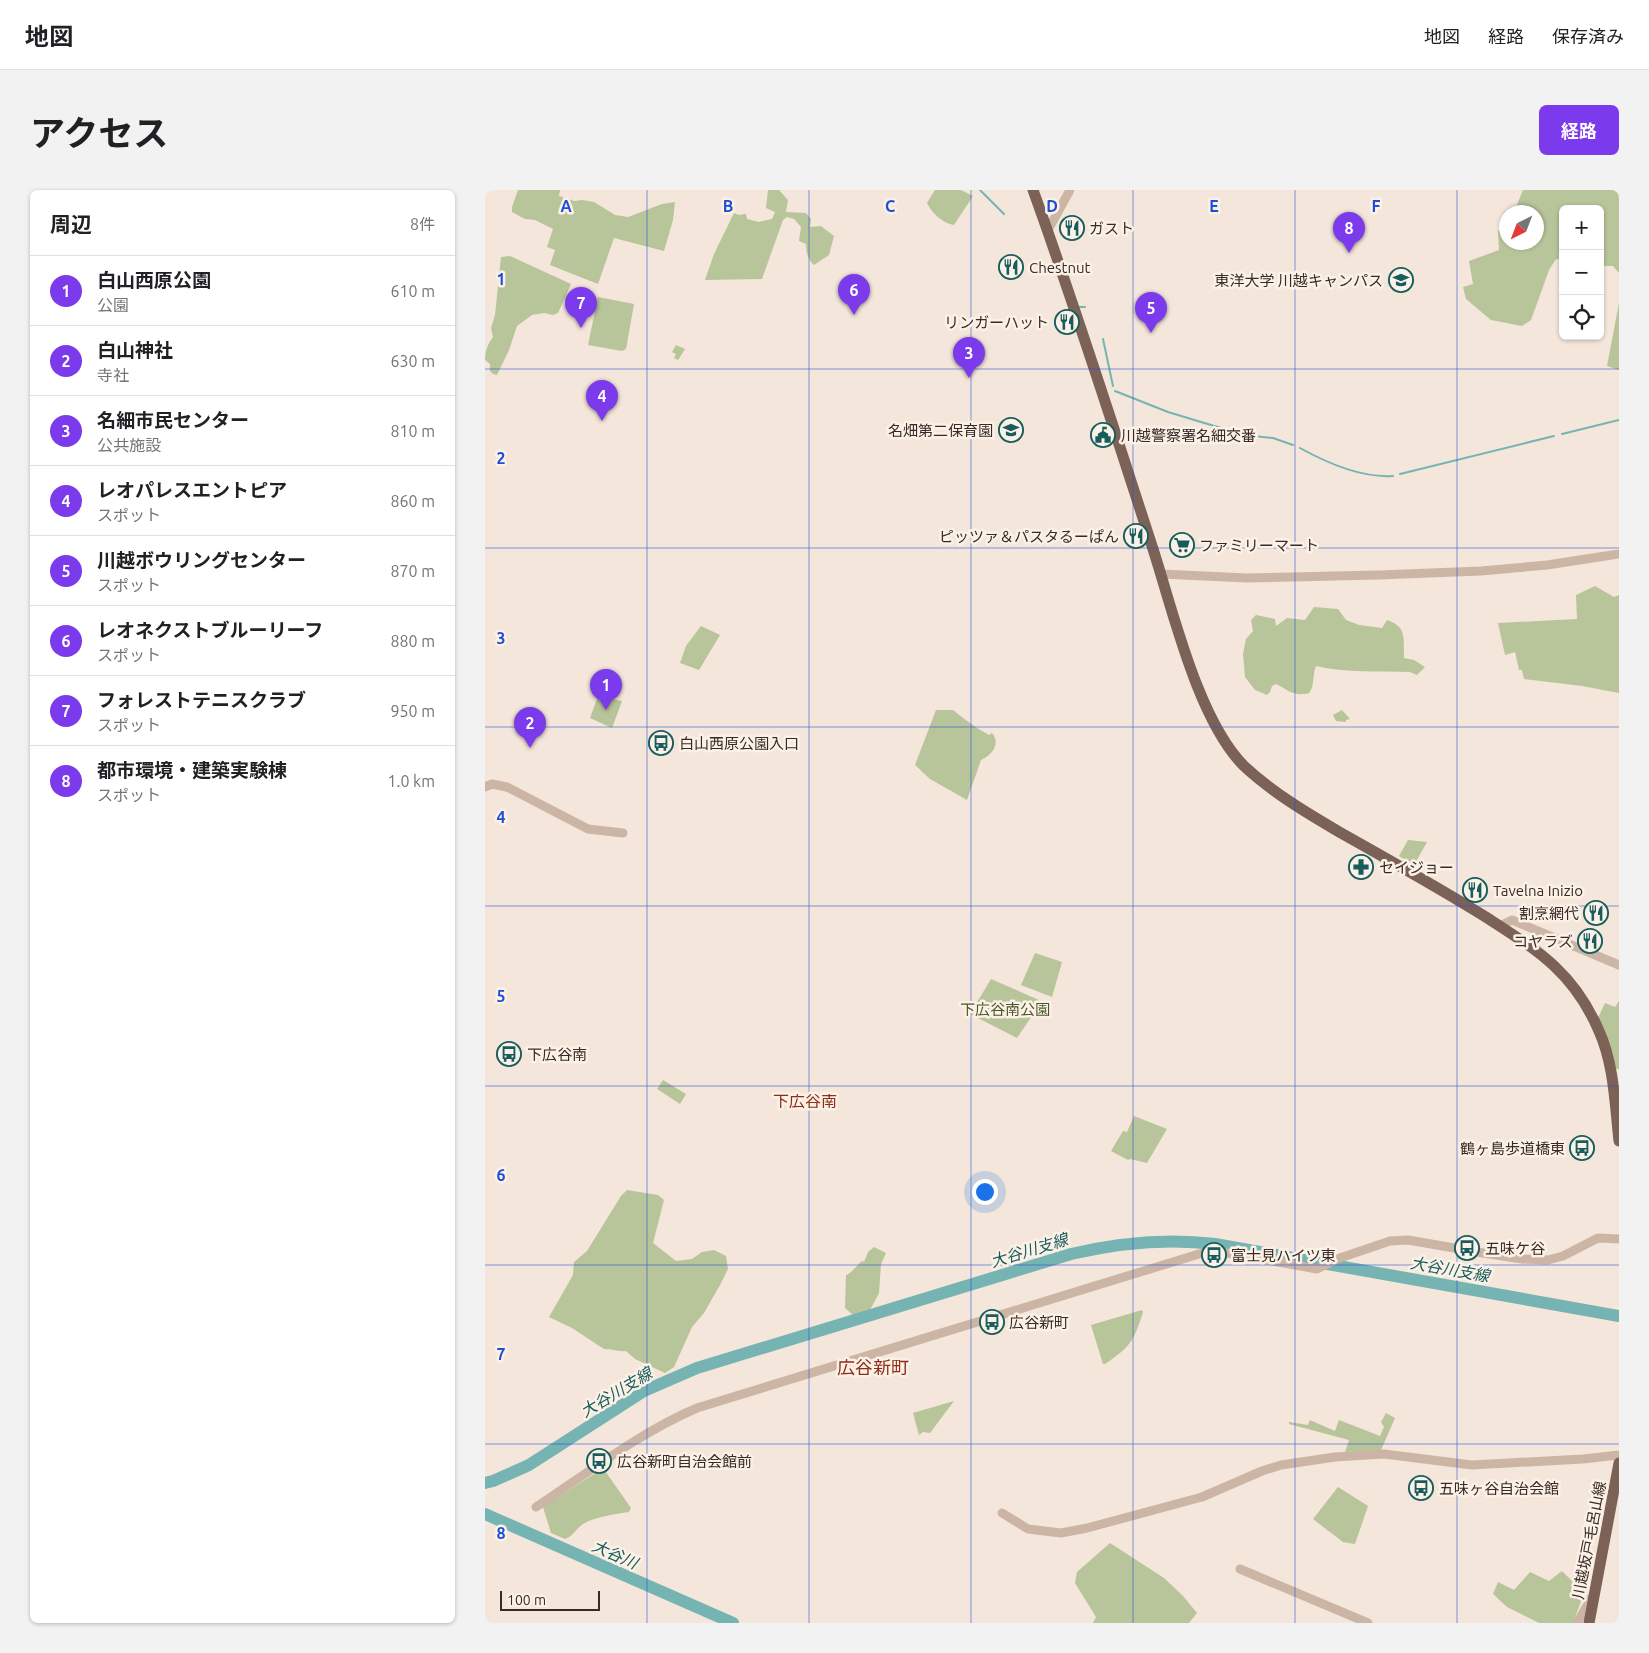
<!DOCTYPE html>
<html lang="ja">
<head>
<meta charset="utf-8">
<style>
	body { margin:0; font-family:Ubuntu,"Noto Sans JP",sans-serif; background:#f2f2f2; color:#202124 }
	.controls { position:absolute; right:15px; top:15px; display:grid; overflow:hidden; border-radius:8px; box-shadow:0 1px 4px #0004 }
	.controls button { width:45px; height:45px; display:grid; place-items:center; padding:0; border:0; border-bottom:1px solid #e0e0e0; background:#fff; color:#202124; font:25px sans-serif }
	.compass { position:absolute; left:1014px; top:15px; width:45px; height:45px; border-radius:50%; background:#fff; box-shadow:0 1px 4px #0004; rotate:222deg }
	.scale { position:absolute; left:15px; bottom:12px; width:100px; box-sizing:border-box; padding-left:5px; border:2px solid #382b27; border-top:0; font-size:14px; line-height:18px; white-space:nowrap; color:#382b27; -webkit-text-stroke:4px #fbf1e7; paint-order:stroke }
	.you { position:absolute; left:499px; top:1001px; width:18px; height:18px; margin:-12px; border:4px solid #fff; border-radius:50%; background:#1a73e8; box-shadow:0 0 0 8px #1a73e833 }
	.badge { display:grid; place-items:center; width:32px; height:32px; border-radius:50%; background:#7c3aed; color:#fff; font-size:16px; font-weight:700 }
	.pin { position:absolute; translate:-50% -41px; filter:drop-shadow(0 1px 2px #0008) }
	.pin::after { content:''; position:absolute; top:26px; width:18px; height:15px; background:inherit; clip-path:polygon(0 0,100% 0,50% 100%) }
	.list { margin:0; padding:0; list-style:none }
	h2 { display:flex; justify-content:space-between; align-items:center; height:65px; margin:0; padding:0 20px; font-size:21px }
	h2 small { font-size:16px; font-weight:400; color:#757577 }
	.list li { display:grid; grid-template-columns:32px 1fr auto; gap:15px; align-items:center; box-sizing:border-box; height:70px; padding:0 20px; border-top:1px solid #e0e0e0 }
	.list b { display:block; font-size:19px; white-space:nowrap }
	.list p { margin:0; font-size:16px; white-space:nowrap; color:#757577 }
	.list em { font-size:16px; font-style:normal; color:#757577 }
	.icon { flex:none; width:28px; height:28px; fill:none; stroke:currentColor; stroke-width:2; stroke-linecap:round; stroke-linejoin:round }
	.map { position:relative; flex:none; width:1134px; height:1433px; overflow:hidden; border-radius:8px }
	header { display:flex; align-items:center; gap:30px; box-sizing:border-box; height:70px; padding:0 25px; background:#fff; border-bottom:1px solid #e0e0e0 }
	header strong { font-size:24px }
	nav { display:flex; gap:28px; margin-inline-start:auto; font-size:18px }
	.intro { display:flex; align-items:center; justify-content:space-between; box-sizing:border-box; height:120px; padding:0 30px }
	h1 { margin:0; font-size:35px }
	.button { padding:12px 22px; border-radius:8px; background:#7c3aed; color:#fff; font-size:18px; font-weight:700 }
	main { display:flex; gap:30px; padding:0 30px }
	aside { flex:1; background:#fff; border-radius:8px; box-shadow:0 1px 4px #0004 }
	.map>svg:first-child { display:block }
	.green { fill:#b8c499 }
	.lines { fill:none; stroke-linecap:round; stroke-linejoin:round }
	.stream { stroke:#76b4b3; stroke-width:2 }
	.river { stroke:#76b4b3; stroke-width:12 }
	.tertiary { stroke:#cdb5a5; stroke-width:9 }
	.primary { stroke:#7c6156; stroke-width:11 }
	.grid { fill:none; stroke:#1d4ed8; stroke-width:1; stroke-opacity:0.55 }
	.labels { text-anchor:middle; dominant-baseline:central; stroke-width:5; stroke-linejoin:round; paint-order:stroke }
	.poi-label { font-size:15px; fill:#382b27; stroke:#fbf1e7; text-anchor:start }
	.park-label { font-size:15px; fill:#4a5928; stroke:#fbf1e7 }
	.street-label { font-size:15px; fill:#382b27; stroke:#fbf1e7 }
	.neighbourhood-label { font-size:16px; fill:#8f2e18; stroke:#fbf1e7 }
	.water-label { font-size:16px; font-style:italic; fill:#185d5e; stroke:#fbf1e7 }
	.quarter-label { font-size:18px; fill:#8f2e18; stroke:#fbf1e7 }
	.grid-label { font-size:16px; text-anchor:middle; font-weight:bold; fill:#1d4ed8; stroke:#fbf1e7; stroke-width:5; stroke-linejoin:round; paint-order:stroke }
</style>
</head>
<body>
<header>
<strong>地図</strong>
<nav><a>地図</a><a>経路</a><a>保存済み</a></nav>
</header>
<div class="intro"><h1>アクセス</h1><a class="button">経路</a></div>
<main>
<aside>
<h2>周辺<small>8件</small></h2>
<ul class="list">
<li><span class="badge">1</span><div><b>白山西原公園</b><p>公園</p></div><em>610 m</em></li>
<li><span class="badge">2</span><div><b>白山神社</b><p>寺社</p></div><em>630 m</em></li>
<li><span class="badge">3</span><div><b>名細市民センター</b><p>公共施設</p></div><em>810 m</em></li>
<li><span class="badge">4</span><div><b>レオパレスエントピア</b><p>スポット</p></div><em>860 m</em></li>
<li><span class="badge">5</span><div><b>川越ボウリングセンター</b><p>スポット</p></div><em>870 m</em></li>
<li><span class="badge">6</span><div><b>レオネクストブルーリーフ</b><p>スポット</p></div><em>880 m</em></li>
<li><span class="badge">7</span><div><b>フォレストテニスクラブ</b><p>スポット</p></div><em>950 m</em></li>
<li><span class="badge">8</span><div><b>都市環境・建築実験棟</b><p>スポット</p></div><em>1.0 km</em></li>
</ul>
</aside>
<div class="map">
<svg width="1134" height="1433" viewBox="0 0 1134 1433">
	<rect width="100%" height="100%" fill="#f4e6da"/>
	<!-- green -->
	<g class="green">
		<polygon points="33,0 75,0 74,6 89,11 97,10 109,12 130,25 143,27 177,14 190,12 188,30 179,61 129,48 113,94 65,75 70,60 62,57 68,39 50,30 40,29 27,22 27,17"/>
		<path d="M283 0H294L303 10 301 22 321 23 326 29 325 37 336 36 349 46 344 65 329 75C323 70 321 62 321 54L314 51 316 37 309 29 302 27 298 30 277 89 220 90 229 64 249 23 254 25 261 24 262 29 274 32 287 29 290 22 281 18Z"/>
		<path d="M450 0H476L488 6 469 35C457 33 447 23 442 13Z"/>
		<polygon points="1038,0 1134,0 1134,83 1128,76 1115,76 1115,19 1078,19 1078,70 1071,69 1064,80 1046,130 1037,136 1006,130 981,109 978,97 988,94 984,71 1014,60 1013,41 1021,36 1022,52 1052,52 1052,22 1029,22"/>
		<path d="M25 66 86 94 73 123 68 125 59 123 47 125 32 136 24 160 12 185 8 184 5 181V174L0 170C0 162 3 153 8 147L6 138 10 125 16 67Z"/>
		<polygon points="113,107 149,114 141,159 137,161 103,155"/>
		<polygon points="1134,113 1134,180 1122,176"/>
		<polygon points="191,155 200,159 193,170 189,168 191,164 187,162"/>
		<polygon points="1110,396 1129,407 1134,405 1134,503 1097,496 1039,489 1037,480 1034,480 1030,462 1020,465 1013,433 1092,429 1091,405"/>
		<path d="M829 417 853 419 861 430 874 435 897 438 902 430C923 437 918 450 919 468L929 470 940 477 932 485 925 482C895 481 860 483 831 476 827 485 830 496 824 503 809 507 803 500 791 494L787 496 785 502 782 505 770 500 760 487 758 464 761 449 768 441 766 430 771 425 790 429 791 436 802 428 820 430Z"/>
		<polygon points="216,436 235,445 214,480 195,473 201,456"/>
		<polygon points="113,506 137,511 127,538 105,528"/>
		<path d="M451 520H468C479 529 491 538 504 545L507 543C516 554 507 565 496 570L482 610 445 589 430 575Z"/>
		<polygon points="857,520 865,529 861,530 861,532 851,531 848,525"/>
		<polygon points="923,650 942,652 929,675 914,666"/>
		<polygon points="550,763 577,772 567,807 536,795"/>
		<polygon points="506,789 554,810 555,814 532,848 485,824"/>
		<polygon points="1134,811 1134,879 1130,879 1113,828 1120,813 1130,817"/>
		<polygon points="178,890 201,904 195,914 172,899"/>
		<polygon points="649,926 682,939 662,973 645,969 643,970 626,961 638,941 642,942"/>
		<path d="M142 1000 173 1005 179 1010 168 1053 191 1071 207 1069 217 1062 229 1060 241 1066 243 1079 235 1095 219 1123 207 1137 189 1177 180 1183 150 1169 141 1161C133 1162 127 1159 119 1159L87 1138 64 1127 88 1085 89 1072 102 1061 136 1006Z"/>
		<path d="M389 1057 401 1063 396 1074 394 1103 385 1120 368 1125 360 1118 361 1085C367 1083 371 1076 377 1071L379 1072 383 1062Z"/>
		<path d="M657 1120 658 1122C649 1151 645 1157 620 1174H618L606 1135Z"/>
		<polygon points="469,1211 445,1243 438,1242 434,1245 428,1223"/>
		<polygon points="901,1223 910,1228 896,1260 860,1262 864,1250 804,1234 804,1232 823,1235 825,1230 850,1241 854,1230 895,1246 899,1237 896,1232"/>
		<path d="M118 1278 146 1318 144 1322C130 1324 109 1327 98 1334 90 1339 90 1345 80 1349L66 1343 58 1317Z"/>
		<polygon points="853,1297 883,1316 870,1354 858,1352 828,1329"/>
		<polygon points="625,1353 679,1388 698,1406 712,1423 704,1433 608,1433 611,1427 590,1393 592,1382"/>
		<polygon points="1077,1381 1099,1403 1088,1433 1054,1433 1022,1417 1008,1404 1013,1392 1029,1400 1045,1382 1064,1391"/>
	</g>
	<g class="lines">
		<!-- stream -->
		<g class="stream">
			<polyline points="495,0 519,24"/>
			<polyline points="592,117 600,117"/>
			<polyline points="618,149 628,196"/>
			<polyline points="630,201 683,222 736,238"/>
			<polyline points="743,240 753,243"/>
			<polyline points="1077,244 1134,230"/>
			<polyline points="759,245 788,248 808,255"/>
			<path d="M815 258C842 273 877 288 908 286"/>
			<polyline points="915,284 1069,246"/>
		</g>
		<!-- river -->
		<g class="river">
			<path d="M0 1293 8 1291 44 1275 159 1201 212 1178 586 1064C633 1053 682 1048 730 1054L1134 1126"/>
			<polyline points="0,1324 248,1433"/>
		</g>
		<!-- tertiary -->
		<g class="tertiary">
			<polyline points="563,40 585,0"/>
			<polyline points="676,384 762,388 894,385 996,381 1062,375 1134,364"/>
			<polyline points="0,597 7,594 22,597 103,639 138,643"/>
			<polyline points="1015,736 1027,730 1134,775"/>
			<path d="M51 1317C104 1282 154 1243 212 1218L714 1064 722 1062 742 1063 832 1079 852 1069 905 1051 923 1050 998 1063 1037 1069 1063 1070 1078 1066 1113 1048 1134 1049"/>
			<polyline points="517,1323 543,1339 576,1343 602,1338 717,1307 777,1281 796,1275 850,1267 899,1264 987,1275 1098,1269 1134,1265"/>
			<polyline points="755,1379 883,1433"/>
			<polyline points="1092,1433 1107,1407"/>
		</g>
		<!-- primary -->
		<g class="primary">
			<path d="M548 0C591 119 629 239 668 359 688 421 713 530 759 576 788 603 822 623 856 643 906 671 956 699 1004 729 1055 762 1089 783 1114 841 1129 874 1130 915 1134 951"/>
			<polyline points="1104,1433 1134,1273"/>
		</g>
	</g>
	<!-- grid -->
	<path class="grid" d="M162 0V1433M324 0V1433M486 0V1433M648 0V1433M810 0V1433M972 0V1433M0 179H1134M0 358H1134M0 537H1134M0 716H1134M0 896H1134M0 1075H1134M0 1254H1134"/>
	<!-- icons -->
	<defs>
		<symbol id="restaurant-ring" viewBox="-11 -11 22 22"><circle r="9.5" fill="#fbf1e7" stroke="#185d5e" stroke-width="1.5"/><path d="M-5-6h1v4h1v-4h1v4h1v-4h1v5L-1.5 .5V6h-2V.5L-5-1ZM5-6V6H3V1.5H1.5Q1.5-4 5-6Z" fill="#185d5e"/></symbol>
		<symbol id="university-ring" viewBox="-11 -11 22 22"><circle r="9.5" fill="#fbf1e7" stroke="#185d5e" stroke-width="1.5"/><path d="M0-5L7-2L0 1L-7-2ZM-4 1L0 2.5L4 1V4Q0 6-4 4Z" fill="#185d5e"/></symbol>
		<symbol id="school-ring" viewBox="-11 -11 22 22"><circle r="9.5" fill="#fbf1e7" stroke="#185d5e" stroke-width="1.5"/><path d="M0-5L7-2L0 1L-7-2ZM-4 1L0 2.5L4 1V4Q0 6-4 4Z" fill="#185d5e"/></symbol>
		<symbol id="civic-ring" viewBox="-11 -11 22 22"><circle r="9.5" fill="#fbf1e7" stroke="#185d5e" stroke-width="1.5"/><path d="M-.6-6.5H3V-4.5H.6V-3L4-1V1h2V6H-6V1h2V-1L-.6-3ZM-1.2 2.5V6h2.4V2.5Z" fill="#185d5e"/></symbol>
		<symbol id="supermarket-ring" viewBox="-11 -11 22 22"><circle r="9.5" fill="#fbf1e7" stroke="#185d5e" stroke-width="1.5"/><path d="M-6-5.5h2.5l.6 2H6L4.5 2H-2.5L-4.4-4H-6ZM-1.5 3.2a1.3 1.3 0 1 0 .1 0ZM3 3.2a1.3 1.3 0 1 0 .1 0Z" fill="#185d5e"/></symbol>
		<symbol id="bus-ring" viewBox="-11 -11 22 22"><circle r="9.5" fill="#fbf1e7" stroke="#185d5e" stroke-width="1.5"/><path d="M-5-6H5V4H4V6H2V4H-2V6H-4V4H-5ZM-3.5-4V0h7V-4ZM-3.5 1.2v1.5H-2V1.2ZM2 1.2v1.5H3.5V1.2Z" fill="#185d5e"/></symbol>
		<symbol id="pharmacy-ring" viewBox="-11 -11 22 22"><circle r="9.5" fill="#fbf1e7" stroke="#185d5e" stroke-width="1.5"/><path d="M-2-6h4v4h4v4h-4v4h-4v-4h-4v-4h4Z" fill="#185d5e"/></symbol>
	</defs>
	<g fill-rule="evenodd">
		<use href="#restaurant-ring" x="573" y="24" width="28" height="28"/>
		<use href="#restaurant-ring" x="512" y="63" width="28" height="28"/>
		<use href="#university-ring" x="902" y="76" width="28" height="28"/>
		<use href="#restaurant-ring" x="568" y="118" width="28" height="28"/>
		<use href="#school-ring" x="512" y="226" width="28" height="28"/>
		<use href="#civic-ring" x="604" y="231" width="28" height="28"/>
		<use href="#restaurant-ring" x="637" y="332" width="28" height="28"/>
		<use href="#supermarket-ring" x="683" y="341" width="28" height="28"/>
		<use href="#bus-ring" x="162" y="539" width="28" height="28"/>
		<use href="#pharmacy-ring" x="862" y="663" width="28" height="28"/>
		<use href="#restaurant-ring" x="976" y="686" width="28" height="28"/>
		<use href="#restaurant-ring" x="1097" y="709" width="28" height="28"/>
		<use href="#restaurant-ring" x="1091" y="737" width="28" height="28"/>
		<use href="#bus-ring" x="10" y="850" width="28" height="28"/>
		<use href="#bus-ring" x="1083" y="944" width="28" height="28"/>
		<use href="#bus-ring" x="968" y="1044" width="28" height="28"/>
		<use href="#bus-ring" x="715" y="1051" width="28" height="28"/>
		<use href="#bus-ring" x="493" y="1118" width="28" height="28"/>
		<use href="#bus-ring" x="100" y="1257" width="28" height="28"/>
		<use href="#bus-ring" x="922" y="1284" width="28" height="28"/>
	</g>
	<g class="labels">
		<!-- poi labels -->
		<g class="poi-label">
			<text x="604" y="38">ガスト</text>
			<text x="544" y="77">Chestnut</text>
			<text x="898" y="90" text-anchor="end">東洋大学 川越キャンパス</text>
			<text x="564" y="132" text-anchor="end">リンガーハット</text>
			<text x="508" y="240" text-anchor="end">名畑第二保育園</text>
			<text x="636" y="245">川越警察署名細交番</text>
			<text x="634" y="346" text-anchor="end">ピッツァ＆パスタるーぱん</text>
			<text x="714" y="355">ファミリーマート</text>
			<text x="194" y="553">白山西原公園入口</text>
			<text x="894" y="677">セイジョー</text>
			<text x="1008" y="700">Tavelna Inizio</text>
			<text x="1094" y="723" text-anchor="end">割烹網代</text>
			<text x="1088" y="751" text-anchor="end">コヤラズ</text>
			<text x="42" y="864">下広谷南</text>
			<text x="1080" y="958" text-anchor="end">鶴ヶ島歩道橋東</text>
			<text x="1000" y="1058">五味ケ谷</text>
			<text x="746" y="1065">富士見ハイツ東</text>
			<text x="524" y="1132">広谷新町</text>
			<text x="132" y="1271">広谷新町自治会館前</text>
			<text x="954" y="1298">五味ヶ谷自治会館</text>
		</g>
		<!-- park labels -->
		<g class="park-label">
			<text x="520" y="819">下広谷南公園</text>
		</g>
		<!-- street labels -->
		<g class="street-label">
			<text transform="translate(1104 1350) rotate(-79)">川越坂戸毛呂山線</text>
		</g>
		<!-- neighbourhood labels -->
		<g class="neighbourhood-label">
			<text x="320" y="911">下広谷南</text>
		</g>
		<!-- water labels -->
		<g class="water-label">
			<text transform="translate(544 1060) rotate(-17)">大谷川支線</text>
			<text transform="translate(965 1079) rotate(10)">大谷川支線</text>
			<text transform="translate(131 1202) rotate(-31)">大谷川支線</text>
			<text transform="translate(130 1364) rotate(24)">大谷川</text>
		</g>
		<!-- quarter labels -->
		<g class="quarter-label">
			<text x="388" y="1177">広谷新町</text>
		</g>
	</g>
	<g class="grid-label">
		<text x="81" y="22">A</text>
		<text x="243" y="22">B</text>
		<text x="405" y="22">C</text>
		<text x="567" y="22">D</text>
		<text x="729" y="22">E</text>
		<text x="891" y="22">F</text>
		<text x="16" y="95">1</text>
		<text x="16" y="274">2</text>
		<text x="16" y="454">3</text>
		<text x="16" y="633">4</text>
		<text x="16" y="812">5</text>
		<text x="16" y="991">6</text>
		<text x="16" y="1170">7</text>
		<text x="16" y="1349">8</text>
	</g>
</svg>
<div class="controls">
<button>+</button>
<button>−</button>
<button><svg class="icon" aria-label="locate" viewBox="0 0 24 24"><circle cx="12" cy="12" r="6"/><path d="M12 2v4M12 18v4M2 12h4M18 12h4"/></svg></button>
</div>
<svg class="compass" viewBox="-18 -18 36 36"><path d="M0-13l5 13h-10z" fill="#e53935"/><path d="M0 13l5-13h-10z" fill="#757577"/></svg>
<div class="scale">100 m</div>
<div class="you"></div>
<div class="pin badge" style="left:121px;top:520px">1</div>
<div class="pin badge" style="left:45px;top:558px">2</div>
<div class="pin badge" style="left:484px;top:188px">3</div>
<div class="pin badge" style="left:117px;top:231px">4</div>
<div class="pin badge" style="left:666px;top:143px">5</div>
<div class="pin badge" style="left:369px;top:125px">6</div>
<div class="pin badge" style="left:96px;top:138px">7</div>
<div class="pin badge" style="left:864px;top:63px">8</div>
</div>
</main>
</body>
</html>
